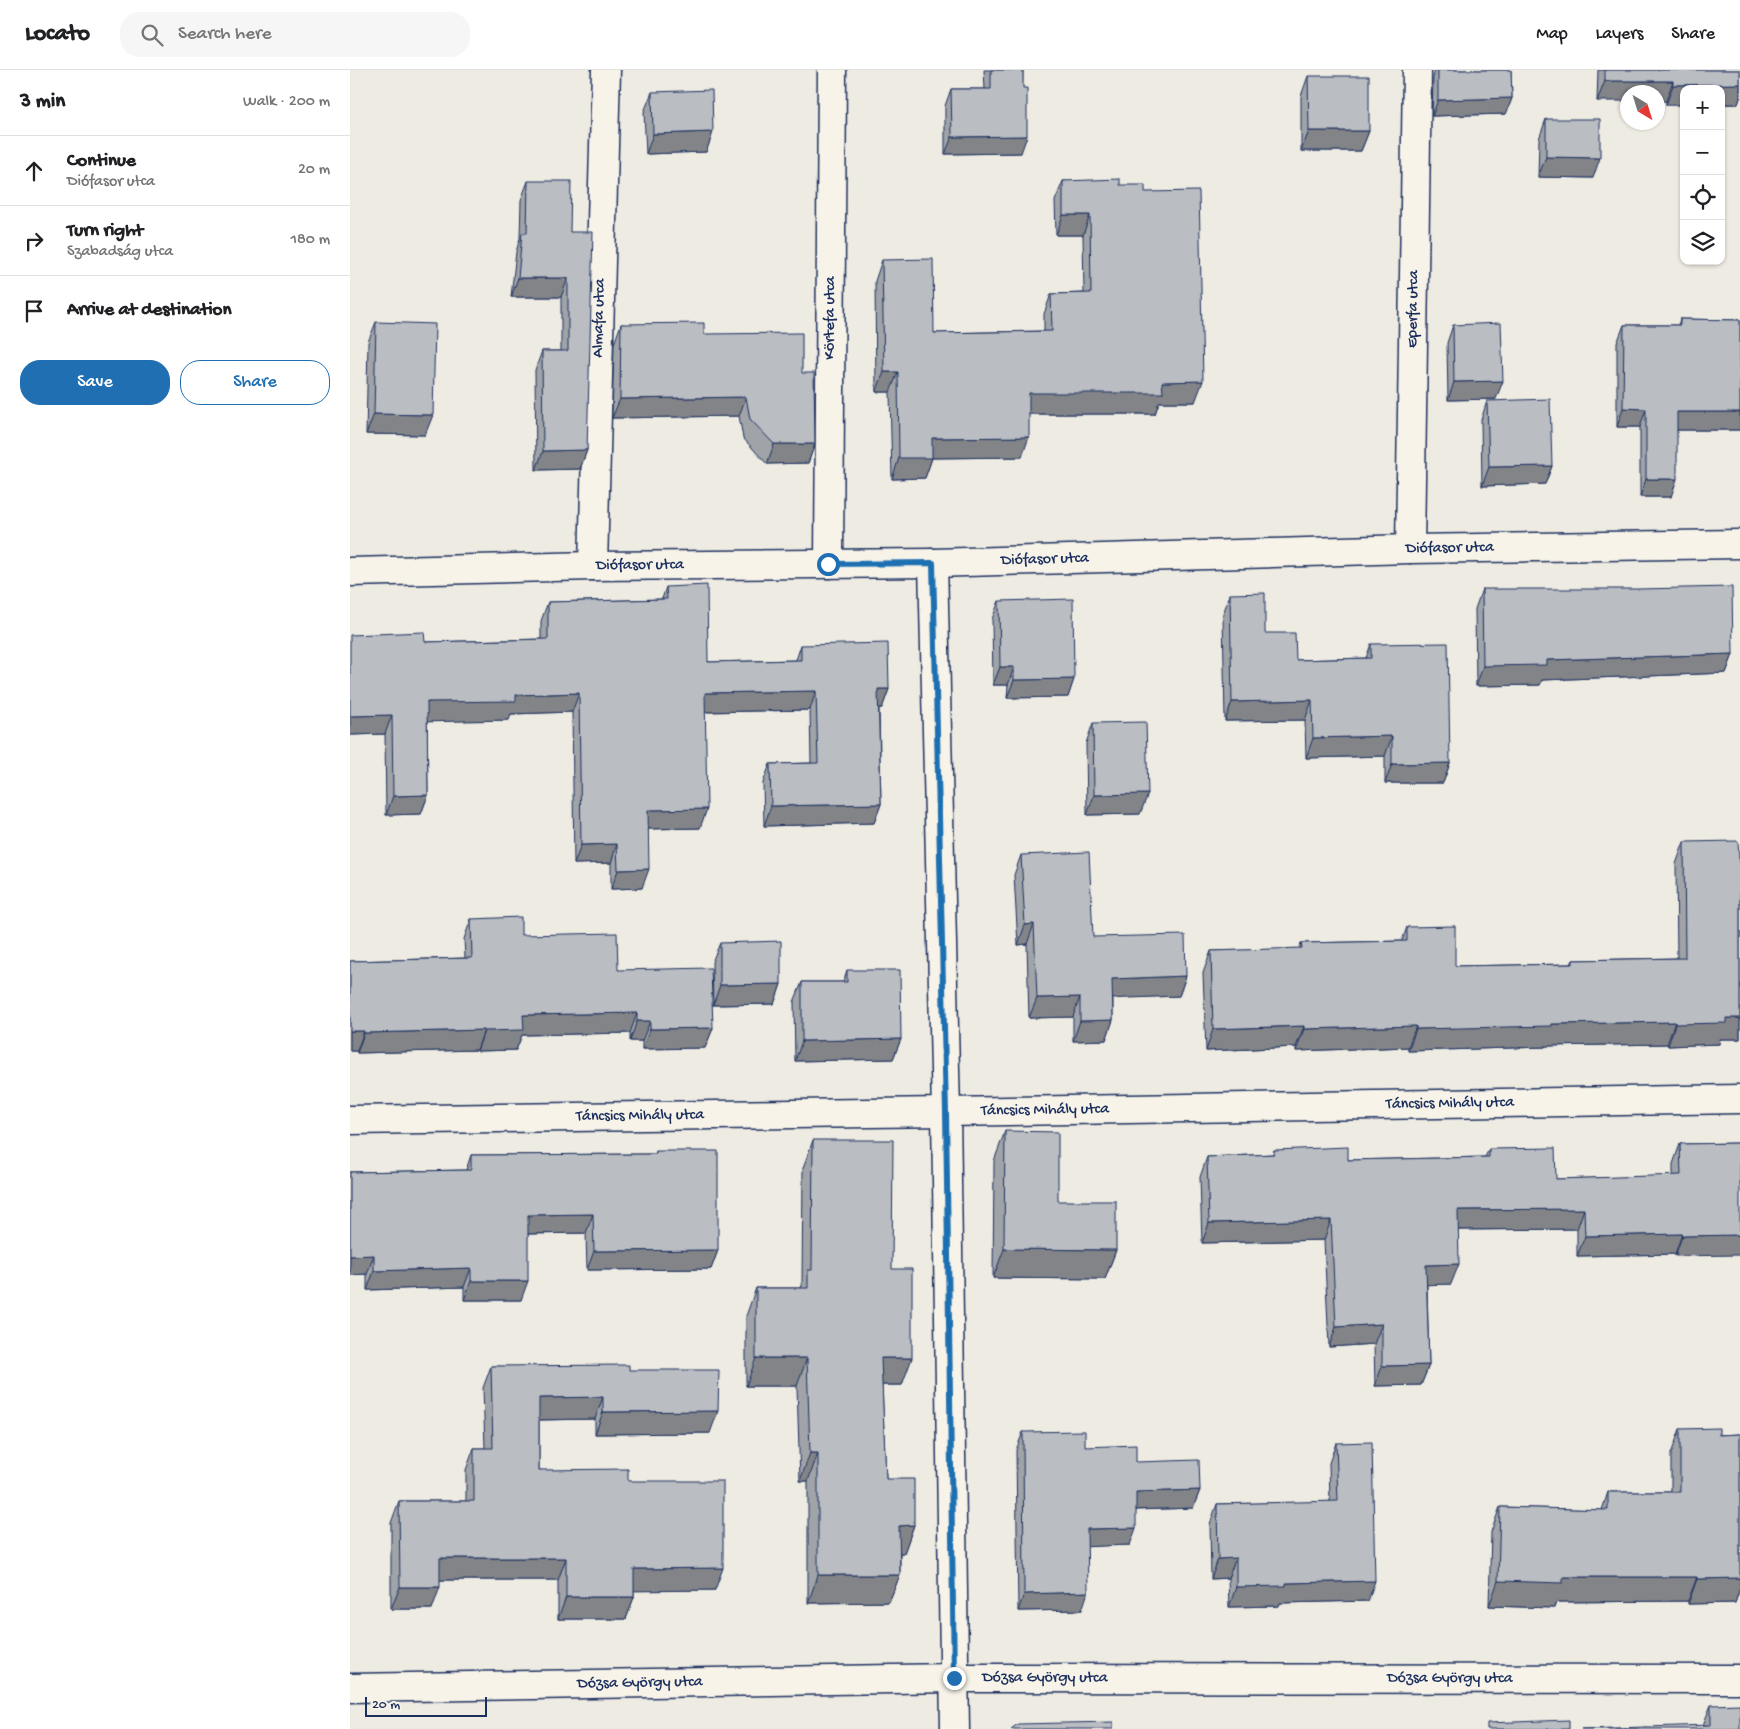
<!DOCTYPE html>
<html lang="en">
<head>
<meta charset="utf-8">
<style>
	body { margin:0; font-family:"Gochi Hand",sans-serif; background:#f6f6f6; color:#202124 }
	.controls { position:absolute; right:15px; top:15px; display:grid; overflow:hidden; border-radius:10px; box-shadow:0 1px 4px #0004 }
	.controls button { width:45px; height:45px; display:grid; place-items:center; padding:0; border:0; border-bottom:1px solid #e0e0e0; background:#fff; color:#202124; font:25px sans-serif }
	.compass { position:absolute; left:1270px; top:15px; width:45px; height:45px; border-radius:50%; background:#fff; box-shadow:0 1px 4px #0004; rotate:142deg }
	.scale { position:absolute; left:15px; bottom:12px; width:122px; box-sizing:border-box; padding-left:5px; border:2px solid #1b2f5e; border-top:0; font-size:14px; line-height:18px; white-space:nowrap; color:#1b2f5e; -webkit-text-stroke:4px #f7f3e8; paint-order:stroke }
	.stop { position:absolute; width:15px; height:15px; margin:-11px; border:4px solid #1f6fb2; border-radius:50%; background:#fff }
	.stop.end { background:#1f6fb2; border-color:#fff; box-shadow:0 1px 5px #0008 }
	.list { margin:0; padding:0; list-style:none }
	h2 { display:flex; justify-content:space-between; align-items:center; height:65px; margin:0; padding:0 20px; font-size:21px }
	h2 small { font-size:16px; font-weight:400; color:#757577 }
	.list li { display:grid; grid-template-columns:32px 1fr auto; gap:15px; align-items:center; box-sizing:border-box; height:70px; padding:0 20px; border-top:1px solid #e0e0e0 }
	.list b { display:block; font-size:19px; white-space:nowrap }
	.list p { margin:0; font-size:16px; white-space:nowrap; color:#757577 }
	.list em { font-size:16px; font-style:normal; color:#757577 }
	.actions { display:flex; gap:10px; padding:15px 20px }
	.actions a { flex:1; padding:11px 0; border:1px solid #1f6fb2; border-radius:20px; text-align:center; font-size:18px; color:#1f6fb2 }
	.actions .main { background:#1f6fb2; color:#fff }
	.icon { flex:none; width:28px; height:28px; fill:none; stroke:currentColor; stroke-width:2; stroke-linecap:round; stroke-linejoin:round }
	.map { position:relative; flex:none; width:1390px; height:1659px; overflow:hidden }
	header { display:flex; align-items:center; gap:30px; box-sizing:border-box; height:70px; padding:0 25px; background:#fff; border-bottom:1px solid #e0e0e0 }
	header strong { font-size:24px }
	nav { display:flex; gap:28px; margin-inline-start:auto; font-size:18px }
	.search { width:350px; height:45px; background:#f6f6f6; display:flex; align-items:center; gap:12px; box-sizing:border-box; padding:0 18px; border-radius:20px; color:#757577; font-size:19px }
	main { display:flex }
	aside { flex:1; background:#fff }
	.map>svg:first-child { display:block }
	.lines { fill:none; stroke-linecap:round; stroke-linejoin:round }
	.street-casing { stroke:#1b2f5e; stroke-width:31 }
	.street { stroke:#f7f3e8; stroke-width:28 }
	.wall { fill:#a0a3a7; stroke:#1b2f5e }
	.shaded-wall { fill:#828488; stroke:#1b2f5e }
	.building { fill:#babdc2; stroke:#1b2f5e }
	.route { stroke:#1f6fb2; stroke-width:6 }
	.labels { text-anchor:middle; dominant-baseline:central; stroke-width:4.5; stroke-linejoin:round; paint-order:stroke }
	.street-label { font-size:16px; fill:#1b2f5e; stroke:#f7f3e8 }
</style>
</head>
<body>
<header>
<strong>Locato</strong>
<div class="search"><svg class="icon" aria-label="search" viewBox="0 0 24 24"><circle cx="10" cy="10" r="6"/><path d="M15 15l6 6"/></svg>Search here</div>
<nav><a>Map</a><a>Layers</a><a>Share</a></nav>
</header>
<main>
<aside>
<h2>3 min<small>Walk · 200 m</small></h2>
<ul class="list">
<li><svg class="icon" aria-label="ahead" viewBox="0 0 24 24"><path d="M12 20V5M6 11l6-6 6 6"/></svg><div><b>Continue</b><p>Diófasor utca</p></div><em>20 m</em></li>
<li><svg class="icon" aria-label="right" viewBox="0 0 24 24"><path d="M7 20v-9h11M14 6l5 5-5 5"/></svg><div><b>Turn right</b><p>Szabadság utca</p></div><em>180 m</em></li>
<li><svg class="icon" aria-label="arrive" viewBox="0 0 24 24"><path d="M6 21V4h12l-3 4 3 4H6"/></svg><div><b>Arrive at destination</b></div></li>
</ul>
<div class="actions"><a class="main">Save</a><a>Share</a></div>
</aside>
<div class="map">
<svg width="1390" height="1659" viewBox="0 0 1390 1659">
	<rect width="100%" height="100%" fill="#eeebe2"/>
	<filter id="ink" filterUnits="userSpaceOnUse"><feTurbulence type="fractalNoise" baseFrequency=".02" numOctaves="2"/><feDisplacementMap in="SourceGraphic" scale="10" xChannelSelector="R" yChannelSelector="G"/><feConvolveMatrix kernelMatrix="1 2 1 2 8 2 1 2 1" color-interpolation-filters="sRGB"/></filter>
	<g filter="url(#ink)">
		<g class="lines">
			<defs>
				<g id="street">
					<path id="s1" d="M1060 479 1067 0"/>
					<polyline points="583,493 596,1042 605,1659"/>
					<path id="s2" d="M479 494 482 0"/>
					<path id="s3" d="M243 496 256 0"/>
					<path id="s4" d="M0 502 243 496 583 493 1060 479 1390 474"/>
					<path id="s5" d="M0 1050 596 1042 1390 1029"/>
					<path id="s6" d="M0 1618 604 1608 1390 1609"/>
				</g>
			</defs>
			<!-- street casing -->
			<use href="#street" class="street-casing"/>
			<!-- street -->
			<use href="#street" class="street"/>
		</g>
		<!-- wall -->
		<g class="wall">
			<polygon points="634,0 673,0 671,83 595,84 595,36 601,19 635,19"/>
			<polygon points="1085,0 1161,0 1162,28 1156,44 1082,46 1083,8"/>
			<polygon points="1248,0 1390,0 1390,28 1388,34 1316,35 1316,31 1308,31 1308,22 1247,31"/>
			<polygon points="958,6 1019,61 1011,81 951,81 951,26"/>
			<polygon points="302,22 363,62 356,82 296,84 294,42"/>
			<polygon points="1196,49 1243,108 1188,107 1189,69"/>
			<polygon points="178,111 220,162 237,380 230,399 186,400 185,300 192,281 211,281 211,227 161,227 166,182 170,168 171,130"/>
			<polygon points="713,111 770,115 795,122 845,332 809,332 805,344 679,344 672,387 582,388 575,408 542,409 540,322 526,322 525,211 532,190 584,263 694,261 694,244 701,224 734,223 733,165 706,165 705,131"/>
			<polygon points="1330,249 1390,250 1390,360 1327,360 1321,427 1290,427 1290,357 1267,357 1267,273 1274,255 1328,255"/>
			<polygon points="26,252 75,365 16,364 18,272"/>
			<polygon points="271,254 354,264 452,303 465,374 458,393 417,394 393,368 389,346 262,348 264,274"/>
			<polygon points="1103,255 1146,329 1098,330 1097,273"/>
			<polygon points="1137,331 1202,396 1195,414 1132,416 1131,350"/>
			<polygon points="316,517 358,592 446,590 451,575 539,619 532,638 529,638 531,734 524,753 414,756 413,713 420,694 461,693 460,640 355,642 350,758 298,759 292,818 261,819 261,793 224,794 222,642 161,644 159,650 77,651 78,725 71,744 36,745 35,664 0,665 75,572 191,569 191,551 198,532 312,529"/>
			<polygon points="1132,519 1383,584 1376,603 1192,610 1190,615 1126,616 1125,539"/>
			<polygon points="880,524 915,563 946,590 1016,588 1021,574 1100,693 1093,713 1035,713 1035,686 956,688 955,650 875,651 873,544"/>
			<polygon points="649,531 724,609 718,627 657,628 658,615 643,615 642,549"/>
			<polygon points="743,653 790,744 737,745 736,673"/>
			<polygon points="1334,772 1390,789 1390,969 1370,969 1369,974 1318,976 1317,974 1195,976 1195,977 1058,981 1058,977 946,981 946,977 856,981 853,903 861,881 949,879 951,873 1052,871 1057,857 1105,896 1221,894 1223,890 1327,888 1326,794"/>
			<polygon points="671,785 743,867 836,906 829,926 763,928 763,950 756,970 723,971 723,947 679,948 677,874 668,875 664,805"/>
			<polygon points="121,849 171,865 268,900 363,958 355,978 292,979 292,971 280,971 280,963 172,965 166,980 127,981 127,980 7,983 7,981 0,981 0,891 115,888 114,869"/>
			<polygon points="370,873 431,914 424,934 363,935 362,892"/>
			<polygon points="497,900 551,969 543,989 445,991 444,932 452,912 493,912"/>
			<polygon points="655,1061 708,1131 766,1180 755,1209 643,1208 644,1091"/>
			<polygon points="463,1070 542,1199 552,1315 532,1315 536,1409 564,1455 554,1483 550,1483 550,1505 539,1532 458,1533 458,1411 450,1411 447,1316 396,1316 396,1246 406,1218 451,1218 452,1215 453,1098"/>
			<polygon points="1390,1073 1325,1186 1325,1184 1227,1186 1227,1159 1108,1160 1101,1214 1077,1214 1079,1295 1071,1315 1025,1316 1024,1274 979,1277 974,1170 852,1173 850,1107 857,1087 923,1084 924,1080 998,1090 1135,1087 1139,1079 1206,1109 1323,1106 1323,1094 1330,1074"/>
			<polygon points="306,1081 368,1180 361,1199 237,1200 236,1163 178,1164 171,1230 114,1230 114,1217 17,1220 17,1204 0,1205 0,1102 116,1100 121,1085 305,1084"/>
			<polygon points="141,1296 279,1300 360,1363 245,1364 245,1349 189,1350 189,1400 278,1411 365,1520 284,1520 284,1527 276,1549 208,1549 208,1510 90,1510 82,1539 41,1539 41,1453 49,1431 116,1431 116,1400 124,1378 135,1378 133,1318"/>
			<polygon points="1330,1359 1369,1365 1390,1364 1390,1518 1385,1533 1338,1534 1338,1531 1206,1532 1204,1538 1139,1536 1141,1462 1150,1437 1252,1440 1258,1422 1321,1422 1321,1384"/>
			<polygon points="673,1362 735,1377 786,1392 850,1420 843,1438 786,1440 780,1475 737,1476 732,1540 668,1541 666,1380"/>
			<polygon points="986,1373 1018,1531 930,1533 929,1536 879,1537 878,1508 861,1509 860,1454 867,1434 980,1432 979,1393"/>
			<polygon points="1361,1635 1390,1659 1353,1655"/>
		</g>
		<!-- shaded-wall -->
		<g class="shaded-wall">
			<polygon points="1255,11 1323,11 1316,31 1308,31 1308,22 1278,22 1278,31 1247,31"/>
			<polygon points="1390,14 1390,28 1388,34 1371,34 1371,19 1334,19 1334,35 1316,35 1323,15"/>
			<polygon points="1162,28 1156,44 1082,46 1088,30"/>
			<polygon points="959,61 1019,61 1011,81 951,81"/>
			<polygon points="363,62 356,82 296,84 303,64"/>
			<polygon points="677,66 671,83 595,84 602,67"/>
			<polygon points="1196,87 1250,88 1243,108 1188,107"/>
			<polygon points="713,145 740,145 733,165 706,165"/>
			<polygon points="168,208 218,208 211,227 161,227"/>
			<polygon points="534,302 548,302 540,322 526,322"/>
			<polygon points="853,311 845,332 809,332 805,344 671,344 679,323 812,312"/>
			<polygon points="1153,311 1146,329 1098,330 1104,312"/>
			<polygon points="396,327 389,346 262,348 270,329"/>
			<polygon points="1273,338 1296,339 1290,357 1267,357"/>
			<polygon points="1327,342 1390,342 1390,360 1321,360"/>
			<polygon points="24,344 83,345 75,365 16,364"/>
			<polygon points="679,367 672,387 582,388 575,408 542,409 549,388 582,368"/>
			<polygon points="424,374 465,374 458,393 417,394"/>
			<polygon points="237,380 230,399 186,400 193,381"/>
			<polygon points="1202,396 1195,414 1132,416 1139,397"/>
			<polygon points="1296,409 1327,409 1321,427 1290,427"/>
			<polygon points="1383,584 1376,603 1192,610 1190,615 1126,616 1133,596 1197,590"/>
			<polygon points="650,597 664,597 658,615 643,615"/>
			<polygon points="724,609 718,627 657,628 664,610"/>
			<polygon points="528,619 539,619 532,638 521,638"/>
			<polygon points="466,621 460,640 348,642 355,623"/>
			<polygon points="229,623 222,642 161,644 159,650 70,652 77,632 166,625"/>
			<polygon points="962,630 955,650 875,651 882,632"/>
			<polygon points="42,645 35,664 0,665 0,646"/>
			<polygon points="1042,666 1035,686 956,688 963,668"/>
			<polygon points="1100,693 1093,713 1035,713 1042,694"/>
			<polygon points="798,724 790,744 737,745 744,725"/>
			<polygon points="78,725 71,744 36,745 43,726"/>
			<polygon points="531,734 524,753 414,756 421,736"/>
			<polygon points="357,739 350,758 291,759 298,740"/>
			<polygon points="267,774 261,793 224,794 231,775"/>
			<polygon points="299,799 292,818 261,819 268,800"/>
			<polygon points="684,854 677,874 668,875 675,855"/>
			<polygon points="836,906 829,926 755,929 762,909"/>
			<polygon points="431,914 424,934 363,935 370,915"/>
			<polygon points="730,927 723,947 679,948 687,928"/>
			<polygon points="287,943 280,963 172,965 166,980 127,981 134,961 173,945"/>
			<polygon points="1376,948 1390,948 1390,969 1370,969 1369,974 1318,976 1325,954"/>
			<polygon points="763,950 756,970 723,971 730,951"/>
			<polygon points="287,951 300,951 292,971 280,971"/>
			<polygon points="1325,952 1317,974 1195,976 1195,977 1058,981 1066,959 1202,954"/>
			<polygon points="954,956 946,977 856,981 863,959"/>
			<polygon points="1066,956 1058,977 946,981 954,959"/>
			<polygon points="363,958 355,978 292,979 300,959"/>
			<polygon points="134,960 127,980 7,983 14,963"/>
			<polygon points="0,961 14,961 7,981 0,981"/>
			<polygon points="551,969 543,989 445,991 452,971"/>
			<polygon points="1234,1139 1227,1159 1100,1160 1108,1140"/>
			<polygon points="243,1144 236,1163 171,1164 178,1145"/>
			<polygon points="981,1150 974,1170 852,1173 859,1153"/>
			<polygon points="1332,1164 1325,1184 1227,1186 1235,1166"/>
			<polygon points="1390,1165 1390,1185 1325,1186 1332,1166"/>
			<polygon points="654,1179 766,1180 755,1209 643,1208"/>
			<polygon points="368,1180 361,1199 237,1200 244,1181"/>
			<polygon points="24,1185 17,1204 0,1205 0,1186"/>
			<polygon points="1109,1194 1101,1214 1069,1215 1076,1195"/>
			<polygon points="121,1198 114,1217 17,1220 24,1201"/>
			<polygon points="121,1211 178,1211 171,1230 114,1230"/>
			<polygon points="1032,1254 1024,1274 979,1277 986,1257"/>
			<polygon points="406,1288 457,1288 447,1316 396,1316"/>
			<polygon points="531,1288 562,1288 552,1315 521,1315"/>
			<polygon points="1079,1295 1071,1315 1025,1316 1032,1296"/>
			<polygon points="253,1327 245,1349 181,1350 189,1328"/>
			<polygon points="368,1341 360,1363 245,1364 253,1342"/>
			<polygon points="460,1383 468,1383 458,1411 450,1411"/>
			<polygon points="850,1420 843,1438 779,1440 786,1422"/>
			<polygon points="564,1455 554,1483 539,1483 549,1456"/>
			<polygon points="786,1458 780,1475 730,1477 737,1459"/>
			<polygon points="90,1488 216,1488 208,1510 82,1510"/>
			<polygon points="886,1488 878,1508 861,1509 868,1489"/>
			<polygon points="373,1498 365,1520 276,1521 284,1499"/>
			<polygon points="468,1505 550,1505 539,1532 458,1533"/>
			<polygon points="1213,1507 1347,1507 1338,1531 1206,1532 1204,1538 1139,1536 1148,1511"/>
			<polygon points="1390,1508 1390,1518 1385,1533 1338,1534 1347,1509"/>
			<polygon points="1025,1511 1018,1531 930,1533 929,1536 879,1537 886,1517 936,1513"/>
			<polygon points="50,1517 90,1517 82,1539 41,1539"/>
			<polygon points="738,1522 732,1540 668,1541 674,1524"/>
			<polygon points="216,1527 284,1527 276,1549 208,1549"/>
		</g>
		<!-- building -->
		<g class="building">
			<polygon points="641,0 673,0 673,18 677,18 677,66 602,67 601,19 641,19"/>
			<polygon points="1088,0 1161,0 1162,28 1088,30"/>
			<polygon points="1255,0 1390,0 1390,14 1323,15 1323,11 1255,11"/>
			<polygon points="958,6 1019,6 1019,61 959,61"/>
			<polygon points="362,20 363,62 303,64 302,22"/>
			<polygon points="1196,49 1250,49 1250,88 1196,87"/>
			<polygon points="770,109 770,115 795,115 795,122 849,121 853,311 812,312 813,323 679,323 679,367 582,368 582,388 549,388 548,302 534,302 532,190 583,189 584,263 702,261 701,224 741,223 740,145 713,145 713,111"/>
			<polygon points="178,111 221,111 220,162 243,162 237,380 193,381 192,281 218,281 218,208 168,208 172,163 177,163"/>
			<polygon points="1330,249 1390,250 1390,342 1327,342 1327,409 1296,409 1296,339 1273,338 1274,255 1330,255"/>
			<polygon points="26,252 85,254 83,345 24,344"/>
			<polygon points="354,253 354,264 452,263 452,303 464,303 465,374 424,374 400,349 396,327 270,329 271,254"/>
			<polygon points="1151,253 1153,311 1104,312 1103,255"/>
			<polygon points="1200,329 1202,396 1139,397 1137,331"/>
			<polygon points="357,515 358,592 451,590 451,575 538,573 539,619 528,619 531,734 421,736 420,694 468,693 466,621 355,623 357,739 298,740 299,799 268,800 267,774 231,775 229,623 166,625 166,631 77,632 78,725 43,726 42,645 0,646 0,565 74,562 75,572 198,569 198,532 317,529 316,517"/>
			<polygon points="1382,517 1383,584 1197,590 1197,595 1133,596 1132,519 1288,519"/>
			<polygon points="915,523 915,563 945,563 946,590 1021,588 1021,574 1098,573 1100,693 1042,694 1042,666 963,668 962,630 882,632 880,524"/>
			<polygon points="723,529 724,609 664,610 664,597 650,597 649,531"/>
			<polygon points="796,652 798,724 744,725 743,653"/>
			<polygon points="1388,771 1389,789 1390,789 1390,948 1376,948 1376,953 1325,954 1325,952 1202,954 1202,956 1066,959 1066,956 954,959 954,956 863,959 861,881 952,878 951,873 1057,871 1057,857 1105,856 1105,896 1223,894 1223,890 1335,888 1334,772"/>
			<polygon points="739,782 743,867 835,865 836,906 762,909 763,950 730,951 730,927 687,928 684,854 675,855 671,785"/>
			<polygon points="171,847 171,865 267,863 268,900 361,898 363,958 300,959 300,951 287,951 287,943 173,945 174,960 134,961 134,960 14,963 14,961 0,961 0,891 122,888 121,849"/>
			<polygon points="431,871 431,914 370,915 370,873"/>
			<polygon points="497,900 550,900 551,969 452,971 452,912 497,912"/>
			<polygon points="655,1061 708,1062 708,1131 766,1131 766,1180 654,1179"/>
			<polygon points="463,1070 543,1070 542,1199 562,1199 562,1288 531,1288 536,1409 564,1409 564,1455 549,1456 550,1505 468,1505 468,1383 460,1383 457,1288 406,1288 406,1218 458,1218 458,1200 462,1200"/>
			<polygon points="1390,1073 1390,1165 1332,1166 1332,1164 1235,1166 1234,1139 1108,1140 1109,1194 1076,1195 1079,1295 1032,1296 1032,1254 986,1257 981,1150 859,1153 857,1087 924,1084 924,1080 998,1077 998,1090 1139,1087 1139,1079 1205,1078 1206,1109 1331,1105 1330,1074"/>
			<polygon points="306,1081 368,1081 368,1180 244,1181 243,1144 178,1145 178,1211 121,1211 121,1198 24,1201 24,1185 0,1186 0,1102 121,1100 121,1085 306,1084"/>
			<polygon points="279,1295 279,1300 369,1300 368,1341 253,1342 253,1327 189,1328 189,1400 278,1399 278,1411 373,1411 373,1498 284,1499 284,1527 216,1527 216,1488 90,1488 90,1517 50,1517 49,1431 124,1431 124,1378 143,1378 141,1296"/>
			<polygon points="1369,1358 1369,1365 1390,1364 1390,1508 1347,1509 1347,1507 1213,1507 1213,1513 1148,1511 1150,1437 1258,1440 1258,1422 1330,1422 1330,1359"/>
			<polygon points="735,1361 735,1377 786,1375 786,1392 849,1390 850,1420 786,1422 786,1458 737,1459 738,1522 674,1524 673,1362"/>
			<polygon points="1022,1372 1025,1511 936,1513 936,1516 886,1517 886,1488 868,1489 867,1434 988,1431 986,1373"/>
			<polygon points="1390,1634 1390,1659 1231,1659 1361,1655 1361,1635"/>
			<polygon points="1219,1650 1219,1659 1137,1659 1137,1653"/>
			<polygon points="763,1652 763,1659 661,1659 668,1654"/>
		</g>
	</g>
	<g class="lines" filter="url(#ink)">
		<!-- route -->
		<polyline class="route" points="478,494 583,493 596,1042 604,1608"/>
	</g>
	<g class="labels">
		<!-- street labels -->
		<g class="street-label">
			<text stroke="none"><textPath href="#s1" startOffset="240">Eperfa utca</textPath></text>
			<text stroke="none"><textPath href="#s2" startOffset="246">Körtefa utca</textPath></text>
			<text stroke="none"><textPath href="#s3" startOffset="248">Almafa utca</textPath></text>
			<text stroke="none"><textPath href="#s4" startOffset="1100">Diófasor utca</textPath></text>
			<text stroke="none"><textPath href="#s4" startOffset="695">Diófasor utca</textPath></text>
			<text stroke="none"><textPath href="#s4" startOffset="290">Diófasor utca</textPath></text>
			<text stroke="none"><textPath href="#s5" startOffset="1100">Táncsics Mihály utca</textPath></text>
			<text stroke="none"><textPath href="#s5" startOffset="695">Táncsics Mihály utca</textPath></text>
			<text stroke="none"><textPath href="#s5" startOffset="290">Táncsics Mihály utca</textPath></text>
			<text stroke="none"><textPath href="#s6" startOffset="695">Dózsa György utca</textPath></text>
			<text stroke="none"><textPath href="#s6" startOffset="1100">Dózsa György utca</textPath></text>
			<text stroke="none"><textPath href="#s6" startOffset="290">Dózsa György utca</textPath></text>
		</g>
	</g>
</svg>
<div class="controls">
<button>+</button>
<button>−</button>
<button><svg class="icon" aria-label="locate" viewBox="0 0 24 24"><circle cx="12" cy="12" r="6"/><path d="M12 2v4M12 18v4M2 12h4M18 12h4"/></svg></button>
<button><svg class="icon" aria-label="layers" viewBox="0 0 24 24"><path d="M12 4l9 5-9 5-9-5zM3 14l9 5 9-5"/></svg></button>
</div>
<svg class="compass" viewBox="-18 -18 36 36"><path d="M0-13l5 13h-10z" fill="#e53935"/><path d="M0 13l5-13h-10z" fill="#757577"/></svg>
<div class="scale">20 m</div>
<div class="stop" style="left:478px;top:494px"></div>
<div class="stop end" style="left:604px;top:1608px"></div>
</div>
</main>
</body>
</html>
